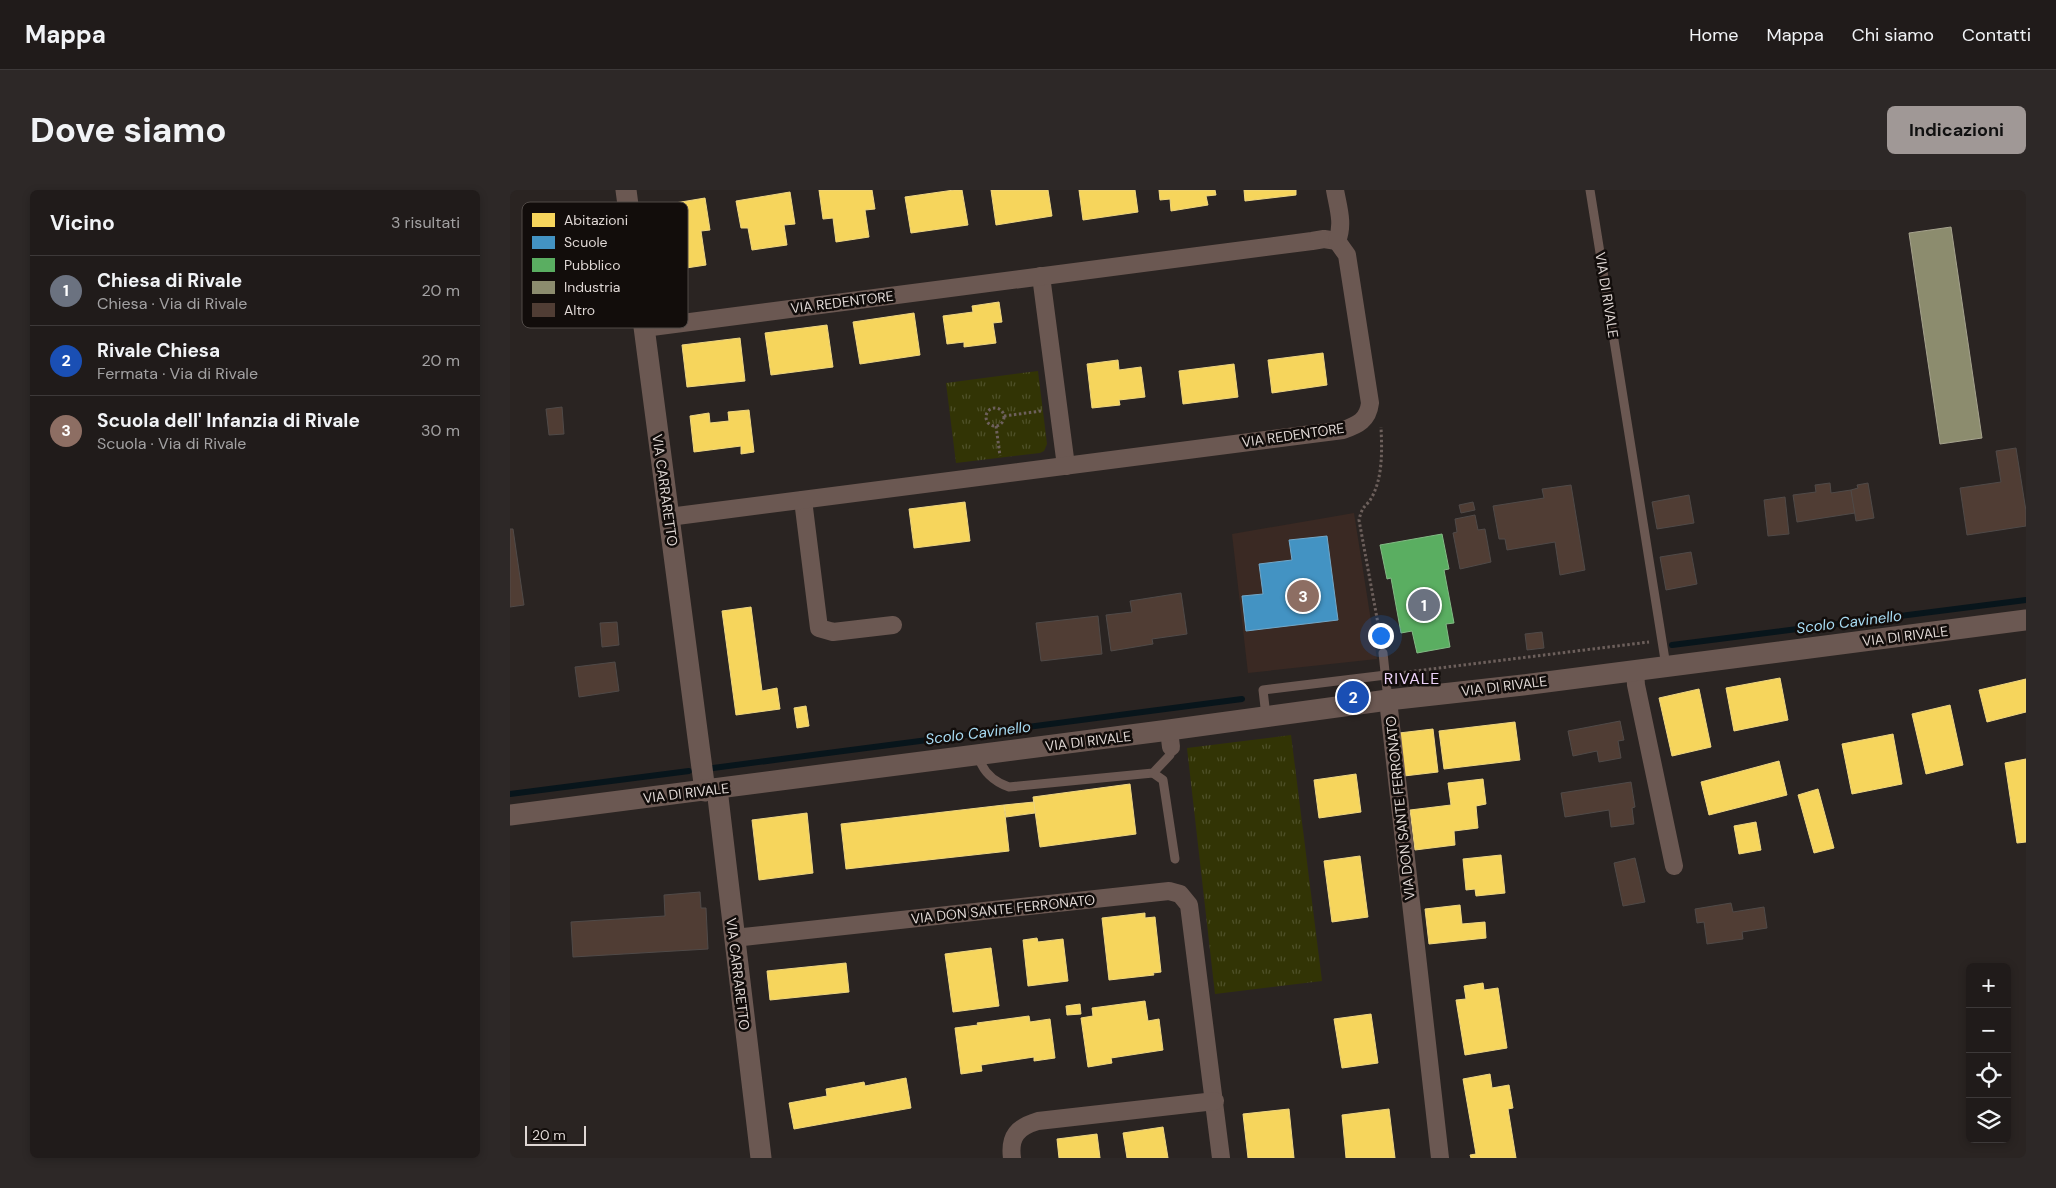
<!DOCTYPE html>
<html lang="it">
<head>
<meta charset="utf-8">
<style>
	body { margin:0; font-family:"DM Sans",sans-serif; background:#2d2827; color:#f1f3f6 }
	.controls { position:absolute; right:15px; bottom:15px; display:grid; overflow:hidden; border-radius:8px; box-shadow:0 2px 8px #0003 }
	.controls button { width:45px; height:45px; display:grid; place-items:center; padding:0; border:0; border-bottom:1px solid #3d3939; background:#201b1a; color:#f1f3f6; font:25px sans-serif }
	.scale { position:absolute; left:15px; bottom:12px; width:61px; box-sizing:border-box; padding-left:5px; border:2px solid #dfd7d4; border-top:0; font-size:14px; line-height:18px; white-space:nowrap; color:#dfd7d4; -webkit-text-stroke:4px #120d0b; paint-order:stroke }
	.you { position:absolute; left:870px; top:445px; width:18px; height:18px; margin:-12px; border:4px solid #fff; border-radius:50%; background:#1a73e8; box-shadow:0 0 0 8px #1a73e833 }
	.badge { display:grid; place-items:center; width:32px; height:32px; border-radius:50%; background:#a09896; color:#fff; font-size:16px; font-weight:700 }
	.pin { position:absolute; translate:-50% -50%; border:2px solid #fff; box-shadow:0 1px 5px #0006 }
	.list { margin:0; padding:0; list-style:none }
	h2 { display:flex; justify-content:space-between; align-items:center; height:65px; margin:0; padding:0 20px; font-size:21px }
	h2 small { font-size:16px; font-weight:400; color:#a2a1a2 }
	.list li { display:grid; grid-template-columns:32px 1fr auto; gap:15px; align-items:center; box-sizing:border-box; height:70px; padding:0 20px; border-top:1px solid #3d3939 }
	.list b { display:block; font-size:19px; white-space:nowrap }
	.list p { margin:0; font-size:16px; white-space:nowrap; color:#a2a1a2 }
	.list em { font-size:16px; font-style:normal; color:#a2a1a2 }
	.icon { flex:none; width:28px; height:28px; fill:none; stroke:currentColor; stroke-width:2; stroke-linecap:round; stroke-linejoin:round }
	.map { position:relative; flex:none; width:1516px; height:968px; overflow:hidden; border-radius:8px }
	header { display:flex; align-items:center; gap:30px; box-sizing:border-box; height:70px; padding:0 25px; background:#201b1a; border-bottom:1px solid #3d3939 }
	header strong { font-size:24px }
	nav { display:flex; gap:28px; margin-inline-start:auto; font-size:18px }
	.intro { display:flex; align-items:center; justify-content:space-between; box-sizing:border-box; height:120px; padding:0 30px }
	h1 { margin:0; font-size:35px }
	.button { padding:12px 22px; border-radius:8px; background:#a09896; color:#111; font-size:18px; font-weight:700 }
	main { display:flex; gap:30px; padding:0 30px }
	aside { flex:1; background:#201b1a; border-radius:8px; box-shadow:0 2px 8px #0003 }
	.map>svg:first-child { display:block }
	.built { fill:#3a2923 }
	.park { fill:url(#park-tufts) }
	.homes { fill:#f6d55c; stroke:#efd680 }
	.schools { fill:#4393c3; stroke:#72a7c8 }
	.public { fill:#5aae61; stroke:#82ba84 }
	.industry { fill:#8c8c6e; stroke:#a5a28d }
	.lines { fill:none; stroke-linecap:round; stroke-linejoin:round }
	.stream { stroke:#08151b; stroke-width:6 }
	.building { fill:#503d34; stroke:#504a48 }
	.path { stroke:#6d605c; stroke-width:3; stroke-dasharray:2.5 2.5; stroke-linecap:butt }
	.service { stroke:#6b5852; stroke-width:9 }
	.minor { stroke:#6b5852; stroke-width:18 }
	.tertiary { stroke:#6b5852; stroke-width:21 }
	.labels { text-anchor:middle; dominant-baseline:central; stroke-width:5; stroke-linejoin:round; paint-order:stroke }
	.street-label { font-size:14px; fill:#dfd7d4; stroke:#120d0b }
	.water-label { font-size:15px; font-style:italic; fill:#a7dbf3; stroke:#120d0b }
	.quarter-label { font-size:16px; letter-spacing:1px; fill:#ecd2f9; stroke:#120d0b }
	.key { fill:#120d0b; stroke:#504a47; stroke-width:1 }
	.key-label { font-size:14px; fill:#dfd7d4 }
</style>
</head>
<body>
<header>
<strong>Mappa</strong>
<nav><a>Home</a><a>Mappa</a><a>Chi siamo</a><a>Contatti</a></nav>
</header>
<div class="intro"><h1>Dove siamo</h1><a class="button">Indicazioni</a></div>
<main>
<aside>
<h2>Vicino<small>3 risultati</small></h2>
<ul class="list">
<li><span class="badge" style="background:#6b7280">1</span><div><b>Chiesa di Rivale</b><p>Chiesa · Via di Rivale</p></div><em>20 m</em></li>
<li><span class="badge" style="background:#1a4fb4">2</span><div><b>Rivale Chiesa</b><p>Fermata · Via di Rivale</p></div><em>20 m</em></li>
<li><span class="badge" style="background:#8d6e63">3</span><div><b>Scuola dell' Infanzia di Rivale</b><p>Scuola · Via di Rivale</p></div><em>30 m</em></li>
</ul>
</aside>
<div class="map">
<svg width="1516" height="968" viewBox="0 0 1516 968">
	<defs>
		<pattern id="park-tufts" width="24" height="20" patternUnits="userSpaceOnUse" patternTransform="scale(1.25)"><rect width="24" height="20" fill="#323405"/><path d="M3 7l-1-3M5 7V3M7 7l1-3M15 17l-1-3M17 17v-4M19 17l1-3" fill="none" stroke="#4f5129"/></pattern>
	</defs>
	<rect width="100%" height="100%" fill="#2a2422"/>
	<!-- built -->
	<polygon class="built" points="844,323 867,469 738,483 722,344"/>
	<!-- park -->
	<g class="park">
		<polygon points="528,181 537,254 534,261 530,263 446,273 436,193"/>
		<polygon points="781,545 812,791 705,804 677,558"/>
	</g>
	<!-- homes -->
	<g class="homes">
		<polygon points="309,0 362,0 365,19 355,20 359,47 326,52 323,28 313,29"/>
		<polygon points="444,0 452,0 458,35 401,43 395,7"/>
		<polygon points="481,0 538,0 542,26 486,35"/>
		<polygon points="569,0 625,0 628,22 573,30"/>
		<polygon points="649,0 705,0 706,5 696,6 698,15 661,21 660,9 650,10"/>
		<polygon points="734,0 786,0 786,5 735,11"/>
		<polygon points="280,2 285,34 274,35 277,55 242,60 238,38 231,38 226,11"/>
		<polygon points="195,8 200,40 191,41 196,75 163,80 153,15"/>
		<polygon points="489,112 492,132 483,133 486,153 454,157 454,152 437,154 433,126 463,122 462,116"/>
		<polygon points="404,123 410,165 350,174 343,132"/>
		<polygon points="317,135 323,177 261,185 255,143"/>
		<polygon points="230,148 235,191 177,197 172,155"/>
		<polygon points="813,163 817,195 762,203 758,170"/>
		<polygon points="608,170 609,180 631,177 635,207 609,210 610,215 582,218 577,174"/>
		<polygon points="724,174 728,207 673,214 669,181"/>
		<polygon points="239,220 244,262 231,264 231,256 184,262 180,226 199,223 200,233 219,231 218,222"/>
		<polygon points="455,312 460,351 404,358 399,319"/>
		<polygon points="241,417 252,501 267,498 270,519 226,525 212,421"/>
		<polygon points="1270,488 1278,530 1224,541 1216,498"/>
		<polygon points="1516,489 1516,522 1477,532 1469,500"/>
		<polygon points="1189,499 1201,557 1162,566 1149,508"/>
		<polygon points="1440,515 1453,575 1416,584 1402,524"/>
		<polygon points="296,516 299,536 287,538 284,518"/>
		<polygon points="1005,532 1010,570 934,579 929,541"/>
		<polygon points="923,539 928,582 894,586 889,543"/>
		<polygon points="1383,544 1392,594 1342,604 1332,554"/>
		<polygon points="1516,569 1516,652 1507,653 1495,573"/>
		<polygon points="1269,571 1277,605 1199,625 1191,592"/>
		<polygon points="846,584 851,622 809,628 804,590"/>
		<polygon points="973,589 976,614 966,616 968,638 944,641 945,655 905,660 900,620 941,615 938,593"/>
		<polygon points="620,594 626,644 530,657 523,607"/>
		<polygon points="1308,599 1324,658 1304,663 1288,605"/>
		<polygon points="524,612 525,623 496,627 494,615"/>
		<polygon points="494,615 499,661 336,679 331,634"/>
		<polygon points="297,623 303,683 249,690 242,630"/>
		<polygon points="1246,632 1251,660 1229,664 1224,636"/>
		<polygon points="991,665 995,703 966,706 965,699 956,700 953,669"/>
		<polygon points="850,666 858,727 822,732 814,671"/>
		<polygon points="950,715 952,734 975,732 976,748 919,754 915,719"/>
		<polygon points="635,723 635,728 645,727 651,782 643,783 644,785 599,790 592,728"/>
		<polygon points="527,748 528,752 553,749 558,791 518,796 513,750"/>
		<polygon points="481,758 489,816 443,822 435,764"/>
		<polygon points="336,773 339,802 260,810 257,781"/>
		<polygon points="973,793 974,800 988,798 997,858 955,865 946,810 956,809 954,796"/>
		<polygon points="635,811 638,831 649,829 653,860 601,868 602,873 578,877 571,828 583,826 582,818"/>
		<polygon points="570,814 571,824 557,825 556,816"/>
		<polygon points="861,824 868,873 832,878 824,829"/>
		<polygon points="519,826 520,832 540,829 545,868 524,871 524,867 471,875 472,881 451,884 445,838 468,835 467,833"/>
		<polygon points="980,884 982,898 999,895 1003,918 998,919 1006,968 961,968 960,965 966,964 953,889"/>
		<polygon points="396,888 401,918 284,939 279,913 317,906 316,899 354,892 355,896"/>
		<polygon points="779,919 784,968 738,968 733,924"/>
		<polygon points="879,919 885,968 836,968 832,925"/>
		<polygon points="653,937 658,968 617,968 613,943"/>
		<polygon points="587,944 590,968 549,968 547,949"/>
	</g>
	<!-- schools -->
	<polygon class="schools" points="817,346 828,430 736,441 732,406 753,404 749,374 782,370 779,350"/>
	<!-- public -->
	<polygon class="public" points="932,344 939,379 934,380 944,433 936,434 940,457 907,463 902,441 891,443 881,388 877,389 870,355"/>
	<!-- industry -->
	<polygon class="industry" points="1441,37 1472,248 1430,254 1399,43"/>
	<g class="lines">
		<!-- stream -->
		<g class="stream">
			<polyline points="1162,455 1516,410"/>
			<polyline points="203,578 732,509"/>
			<polyline points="0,604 179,581"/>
		</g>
	</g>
	<!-- building -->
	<g class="building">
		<polygon points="52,217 54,244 39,245 36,219"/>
		<polygon points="1506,258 1516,321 1516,336 1457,345 1450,298 1491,292 1486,261"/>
		<polygon points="1320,293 1321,303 1341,300 1345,323 1287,332 1283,305 1306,302 1305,295"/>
		<polygon points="1358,293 1364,328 1346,331 1341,300 1348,298 1347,295"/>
		<polygon points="1061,295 1075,380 1050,385 1045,352 997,360 995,349 989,349 983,316 1034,308 1032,299"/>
		<polygon points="1179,305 1184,333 1147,339 1142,312"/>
		<polygon points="1275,307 1279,344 1258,346 1254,310"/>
		<polygon points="963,312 965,320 951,323 949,315"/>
		<polygon points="965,325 968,340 975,339 981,372 950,379 943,343 947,342 945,329"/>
		<polygon points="0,339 3,339 14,415 0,417"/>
		<polygon points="1181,362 1187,394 1156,400 1150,367"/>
		<polygon points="671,403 677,444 642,449 643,454 601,461 596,425 622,422 620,411"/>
		<polygon points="588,426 592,464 531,471 526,433"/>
		<polygon points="107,432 109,455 92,457 90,433"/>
		<polygon points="1032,442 1034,458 1017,460 1015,444"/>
		<polygon points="105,472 109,501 69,507 65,477"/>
		<polygon points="1110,531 1114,550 1108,551 1111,568 1089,572 1087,561 1063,566 1058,541"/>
		<polygon points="1121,592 1125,617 1122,618 1124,634 1101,637 1099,620 1055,627 1051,603"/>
		<polygon points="1125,668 1135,712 1113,716 1104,673"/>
		<polygon points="190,702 191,718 196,718 198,759 63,767 61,732 155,726 154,705"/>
		<polygon points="1221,713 1223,722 1254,717 1257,738 1232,742 1233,749 1197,754 1194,732 1187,733 1185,719"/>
	</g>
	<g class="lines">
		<!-- path -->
		<g class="path">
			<circle cx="485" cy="227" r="9"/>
			<polyline points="494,226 531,221"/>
			<polyline points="486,236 490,266"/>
			<path d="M871 450 849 330C853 313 856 318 862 307 873 286 872 260 871 237"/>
			<polyline points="889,483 1139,452"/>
		</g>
		<!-- service -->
		<g class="service">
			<polyline points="1080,0 1156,476"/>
			<polyline points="873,463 878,510"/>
			<polyline points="756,526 753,500 876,485"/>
			<path d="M468 565C472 581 484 592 499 597L643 583 660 565 661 557"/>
			<polyline points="643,583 653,590 665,669"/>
		</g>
		<!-- minor -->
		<g class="minor">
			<polyline points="531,86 556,276"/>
			<polyline points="134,138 802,51 814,49 827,51"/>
			<polyline points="293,310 309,438 323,442 383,435"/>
			<path d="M159 327 833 240C848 235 858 230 860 213L837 65 827 51C834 34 828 17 825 0"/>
			<polyline points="1125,480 1126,495 1164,676"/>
			<polyline points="878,510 930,968"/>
			<polyline points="659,540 661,557"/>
			<polyline points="224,748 659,701 670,704 679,715 711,968"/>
			<path d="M502 968C499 946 508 937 528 931L705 911"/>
		</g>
		<!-- tertiary -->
		<g class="tertiary">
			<polyline points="116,0 195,601"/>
			<polyline points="207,599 251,968"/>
			<polyline points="0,625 659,540 878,510 1013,495 1516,430"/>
		</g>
	</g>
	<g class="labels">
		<!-- street labels -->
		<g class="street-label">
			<text transform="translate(1097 105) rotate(81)">VIA DI RIVALE</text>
			<text transform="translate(332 112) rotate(-7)">VIA REDENTORE</text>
			<text transform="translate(783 245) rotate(-8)">VIA REDENTORE</text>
			<text transform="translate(155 300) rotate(82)">VIA CARRARETTO</text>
			<text transform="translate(1395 446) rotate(-7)">VIA DI RIVALE</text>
			<text transform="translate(994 496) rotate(-7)">VIA DI RIVALE</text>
			<text transform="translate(578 551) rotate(-7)">VIA DI RIVALE</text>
			<text transform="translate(176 603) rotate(-7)">VIA DI RIVALE</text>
			<text transform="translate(890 618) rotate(-96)">VIA DON SANTE FERRONATO</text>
			<text transform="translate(493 719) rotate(-6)">VIA DON SANTE FERRONATO</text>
			<text transform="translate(228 784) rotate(83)">VIA CARRARETTO</text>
		</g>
		<!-- water labels -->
		<g class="water-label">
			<text transform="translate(1339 432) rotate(-7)">Scolo Cavinello</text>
			<text transform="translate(468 543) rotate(-7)">Scolo Cavinello</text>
		</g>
		<!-- quarter labels -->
		<g class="quarter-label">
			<text x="902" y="488">RIVALE</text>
		</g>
	</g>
	<!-- legend -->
	<rect x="12" y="12" width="166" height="126" rx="8" class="key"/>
	<rect x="22" y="23" width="23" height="14" fill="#f6d55c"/>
	<rect x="22" y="46" width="23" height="13" fill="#4393c3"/>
	<rect x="22" y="68" width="23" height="14" fill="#5aae61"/>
	<rect x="22" y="91" width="23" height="13" fill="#8c8c6e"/>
	<rect x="22" y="113" width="23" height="14" fill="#503d34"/>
	<g class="key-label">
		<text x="54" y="35">Abitazioni</text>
		<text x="54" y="57">Scuole</text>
		<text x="54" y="80">Pubblico</text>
		<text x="54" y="102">Industria</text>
		<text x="54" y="125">Altro</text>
	</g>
</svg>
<div class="controls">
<button>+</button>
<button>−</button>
<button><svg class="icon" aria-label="locate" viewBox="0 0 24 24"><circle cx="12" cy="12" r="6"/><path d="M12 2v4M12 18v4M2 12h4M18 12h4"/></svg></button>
<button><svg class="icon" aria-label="layers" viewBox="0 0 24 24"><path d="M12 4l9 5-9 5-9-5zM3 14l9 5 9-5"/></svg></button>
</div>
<div class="scale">20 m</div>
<div class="you"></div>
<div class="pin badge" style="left:914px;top:415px;background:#6b7280">1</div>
<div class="pin badge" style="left:843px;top:507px;background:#1a4fb4">2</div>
<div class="pin badge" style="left:793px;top:406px;background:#8d6e63">3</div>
</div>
</main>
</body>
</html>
